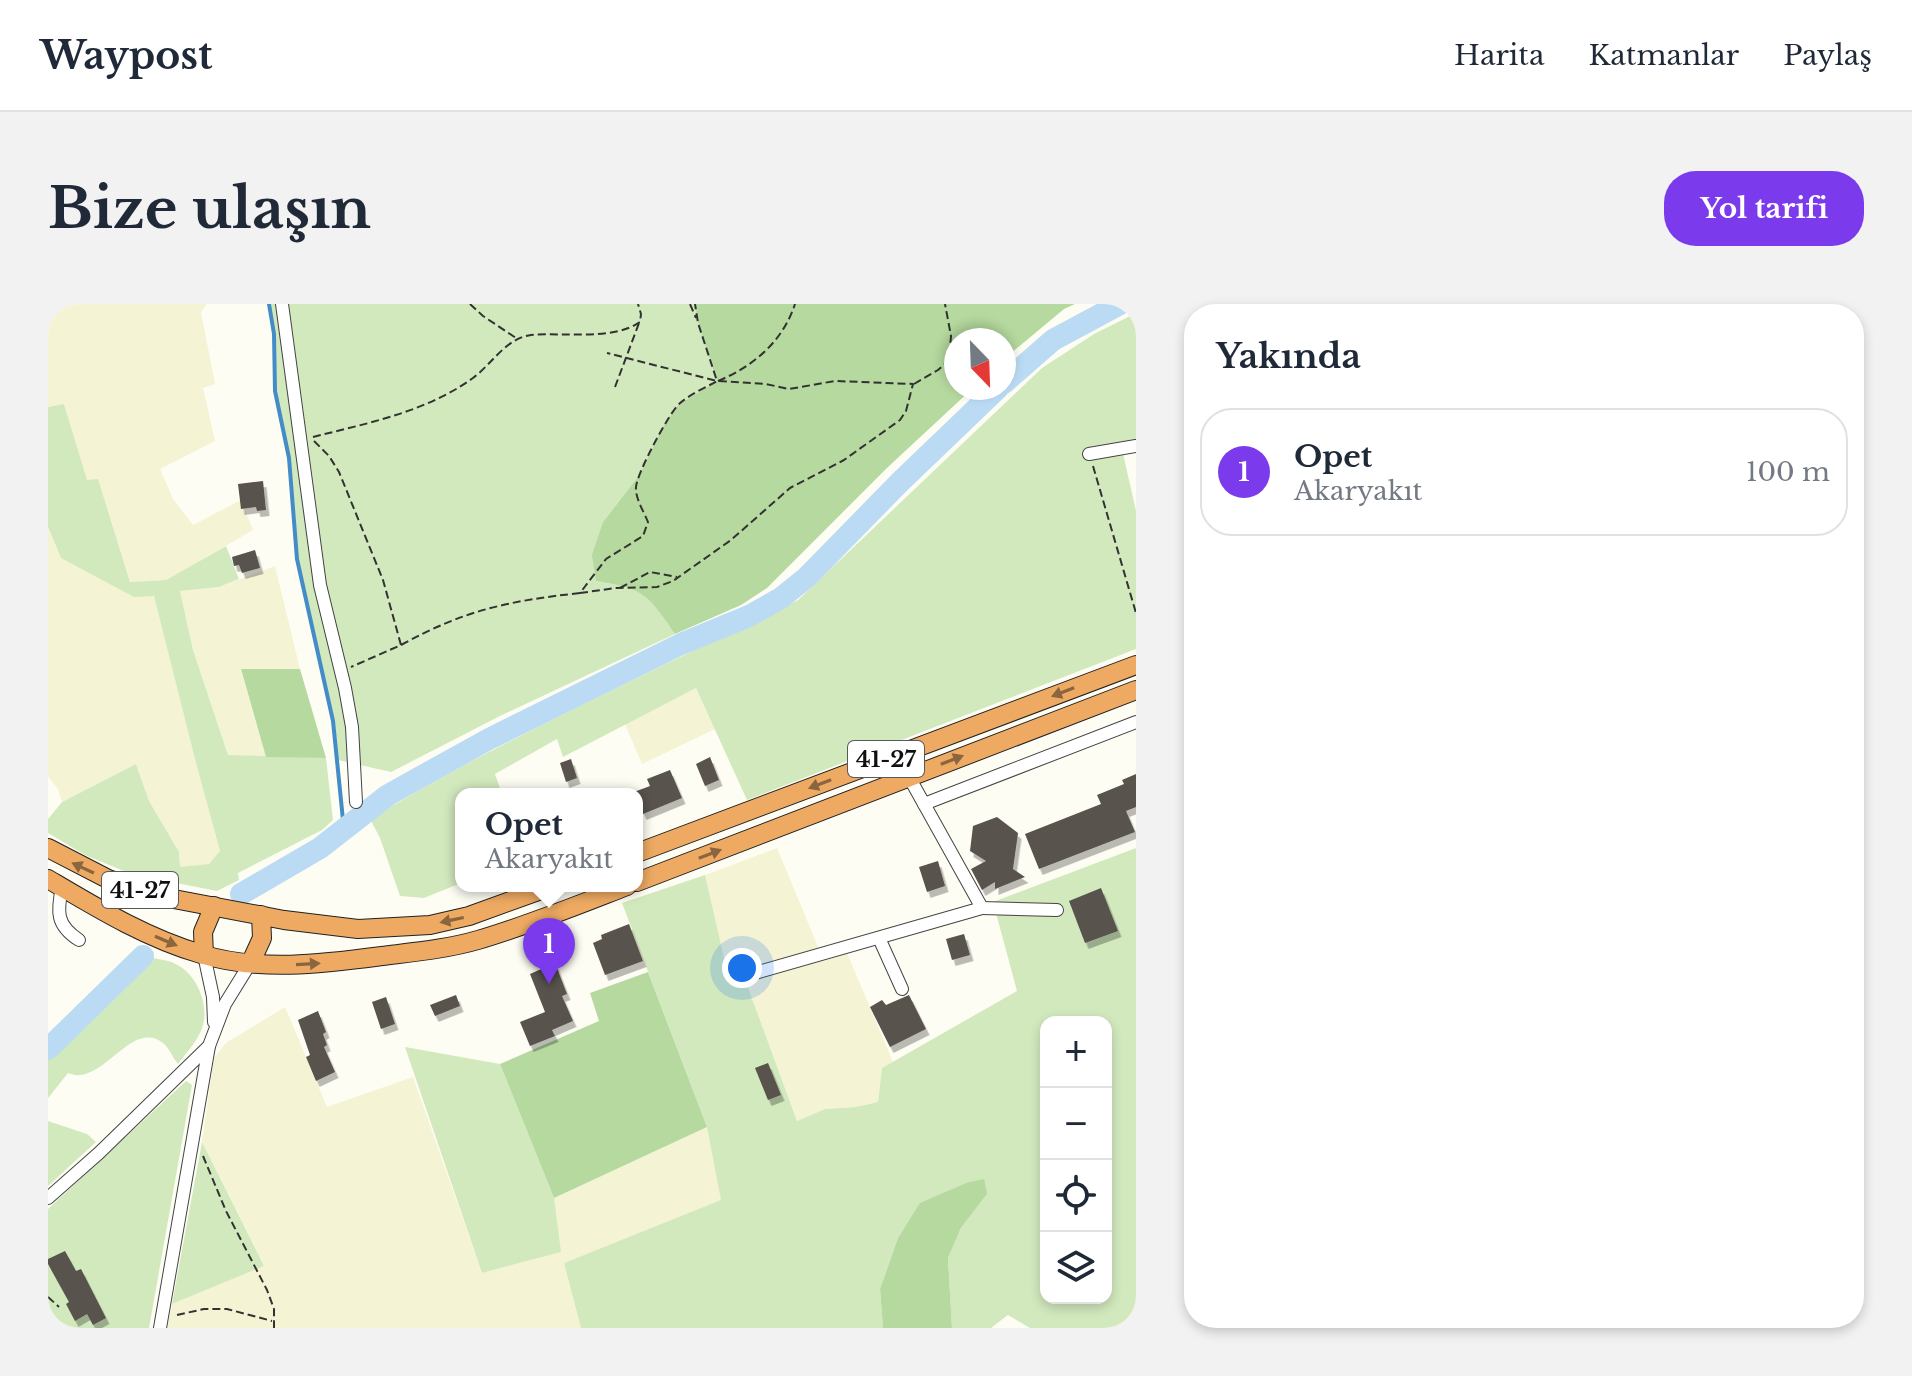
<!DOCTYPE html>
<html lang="tr">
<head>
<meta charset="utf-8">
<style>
	body { margin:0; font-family:"Libre Baskerville",serif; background:#f2f2f3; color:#1f2937 }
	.controls { position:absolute; right:24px; bottom:24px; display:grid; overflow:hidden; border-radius:16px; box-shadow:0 4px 12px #0003 }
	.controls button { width:72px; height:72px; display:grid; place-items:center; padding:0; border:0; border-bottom:2px solid #e0e1e3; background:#fff; color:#1f2937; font:40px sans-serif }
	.compass { position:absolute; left:896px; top:24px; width:72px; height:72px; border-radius:50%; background:#fff; box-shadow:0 4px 12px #0003; rotate:157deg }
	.you { position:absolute; left:694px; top:664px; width:28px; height:28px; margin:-20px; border:6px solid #fff; border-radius:50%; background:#1a73e8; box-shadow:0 0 0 12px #1a73e833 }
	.badge { display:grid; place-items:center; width:52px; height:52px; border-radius:50%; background:#7c3aed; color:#fff; font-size:26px; font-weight:700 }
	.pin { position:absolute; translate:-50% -66px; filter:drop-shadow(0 2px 4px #0008) }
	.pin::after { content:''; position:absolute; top:42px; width:28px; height:24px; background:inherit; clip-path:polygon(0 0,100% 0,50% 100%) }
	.popup { position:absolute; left:407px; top:484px; width:188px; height:104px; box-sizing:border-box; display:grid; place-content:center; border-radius:16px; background:#fff; filter:drop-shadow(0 2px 6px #0005); font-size:26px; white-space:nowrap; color:#747a83 }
	.popup b { font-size:30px; color:#1f2937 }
	.popup::after { content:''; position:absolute; left:50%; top:100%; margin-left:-16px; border:16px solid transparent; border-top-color:#fff }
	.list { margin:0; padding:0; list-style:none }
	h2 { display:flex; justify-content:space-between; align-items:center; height:104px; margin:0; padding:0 32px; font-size:34px }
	h2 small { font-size:26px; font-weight:400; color:#747a83 }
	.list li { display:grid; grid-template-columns:52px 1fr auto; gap:24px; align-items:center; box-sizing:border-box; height:128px; margin:0 16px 16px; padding:0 16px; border:2px solid #e0e1e3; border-radius:32px }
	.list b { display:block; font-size:30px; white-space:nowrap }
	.list p { margin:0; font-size:26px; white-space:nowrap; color:#747a83 }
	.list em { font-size:26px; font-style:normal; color:#747a83 }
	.icon { flex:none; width:44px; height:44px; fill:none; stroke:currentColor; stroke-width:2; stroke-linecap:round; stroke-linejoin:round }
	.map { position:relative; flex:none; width:1088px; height:1024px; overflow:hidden; border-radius:32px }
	header { display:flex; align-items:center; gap:48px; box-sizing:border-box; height:112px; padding:0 40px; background:#fff; border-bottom:2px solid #e0e1e3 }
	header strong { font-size:38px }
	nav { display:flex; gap:44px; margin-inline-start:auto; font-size:28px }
	.intro { display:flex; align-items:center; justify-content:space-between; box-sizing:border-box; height:192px; padding:0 48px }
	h1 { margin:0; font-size:56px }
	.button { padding:20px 36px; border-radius:32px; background:#7c3aed; color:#fff; font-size:28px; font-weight:700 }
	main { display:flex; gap:48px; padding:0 48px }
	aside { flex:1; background:#fff; border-radius:32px; box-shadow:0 4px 12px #0003 }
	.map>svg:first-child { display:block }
	.farmland { fill:#f4f3d4 }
	.green { fill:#d2e9be; fill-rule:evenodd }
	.forest { fill:#b5d99e }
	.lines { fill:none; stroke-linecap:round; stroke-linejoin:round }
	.stream { stroke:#448cc8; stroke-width:4 }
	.river { stroke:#bbdbf4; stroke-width:22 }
	.building { fill:#59524d; filter:url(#shadow) }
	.minor-casing { stroke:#434343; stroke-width:14 }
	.highway-casing { stroke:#212121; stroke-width:20 }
	.path { stroke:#323232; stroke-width:2; stroke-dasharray:8 4; stroke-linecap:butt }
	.minor { stroke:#fff; stroke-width:12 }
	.highway { stroke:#eeaa62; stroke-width:18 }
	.oneway { fill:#8a653d }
	.labels { text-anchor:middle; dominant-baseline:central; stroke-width:8; stroke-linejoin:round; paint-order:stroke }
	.shield { fill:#fff; stroke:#585858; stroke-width:2 }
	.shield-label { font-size:22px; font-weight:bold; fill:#101010 }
</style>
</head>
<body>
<header>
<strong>Waypost</strong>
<nav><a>Harita</a><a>Katmanlar</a><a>Paylaş</a></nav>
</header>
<div class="intro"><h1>Bize ulaşın</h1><a class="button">Yol tarifi</a></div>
<main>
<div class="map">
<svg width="1088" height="1024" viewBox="0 0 1088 1024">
	<defs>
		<filter id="shadow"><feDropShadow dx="3.5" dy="6" stdDeviation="0" flood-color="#0004"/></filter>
	</defs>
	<rect width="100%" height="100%" fill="#fefdf4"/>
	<!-- farmland -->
	<g class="farmland">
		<polygon points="0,0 159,0 153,8 167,80 155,84 167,137 112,165 125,195 145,221 193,196 205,226 118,276 82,278 50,176 39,177 16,100 0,103"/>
		<polygon points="0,223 13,254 106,291 149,463 172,547 161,560 132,564 131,548 101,497 88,460 14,498 10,485 0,472"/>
		<polygon points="227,262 252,365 193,366 218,453 180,451 145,346 132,287 171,283"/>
		<polygon points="648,384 667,425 594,460 577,420"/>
		<polygon points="729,544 776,657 799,649 845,758 834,764 830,798 808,803 777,805 749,817 698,678 681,675 657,571"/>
		<polygon points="237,703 279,803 365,773 434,969 512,948 506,894 659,823 674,896 516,959 533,1024 119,1024 124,1000 216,962 154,838 166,754 178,739"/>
	</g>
	<!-- green -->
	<g class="green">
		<path d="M221 0H647L650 19 669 77 630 101 614 124 592 170 555 218 548 277C597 285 600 291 627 330L452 412 343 468 290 456 279 386 249 255 241 154 227 87 226 30Z"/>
		<path d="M1088 9V142L1074 145 1088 207V345L699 496 648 384 515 453 509 435 447 470 454 490H413V579L376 594 352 592 332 534 322 515C421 455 525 405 630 354 670 335 711 318 750 296L994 64 1046 30Z"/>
		<polygon points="16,100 39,176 50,175 82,278 118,276 178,242 191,275 171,283 132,287 145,346 180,451 278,454 285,516 274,526 190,569 191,576 169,587 83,570 37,551 0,529 0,515 14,498 88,460 101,497 131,548 132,563 161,560 172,547 149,463 106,292 86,293 13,254 0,223 0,103"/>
		<path d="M1088 544V1024H982L960 1011 943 1024H904L900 954 913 924 939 890 918 879 872 900 850 934 832 985 835 1024H533L516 959 673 896 659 823 574 599 657 571 681 675 698 678 749 817 777 805 808 803 830 798 834 764 969 687 945 598ZM998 718H1058V994H998Z"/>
		<path d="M95 652C103 654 112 655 120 657 148 664 165 704 152 729 147 740 137 750 130 760 125 754 121 744 115 739 86 717 61 769 32 771 28 772 24 770 20 769L0 794V745Z"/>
		<polygon points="357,743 452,760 506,894 513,948 434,969"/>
		<polygon points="138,777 144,781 101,1024 0,1024 0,905"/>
		<polygon points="0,817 39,830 48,838 0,882"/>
		<polygon points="154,838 216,962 124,1000"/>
	</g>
	<!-- forest -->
	<g class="forest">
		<path d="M647 0H1027L1016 5 956 55V36H908V84H925L840 163 719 284 693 301 627 330C600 291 597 285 548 277L544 251 555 218 592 170 614 124 630 101 669 77 650 19Z"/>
		<polygon points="193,365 252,365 278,454 218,453"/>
		<polygon points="600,668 659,823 506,894 452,760 551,717 542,689"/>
		<polygon points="936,875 939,890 913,924 900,954 904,1024 835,1024 832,985 850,934 872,899 918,879"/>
	</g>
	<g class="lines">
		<!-- stream -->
		<polyline class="stream" points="221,0 226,30 227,87 241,154 249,255 285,417 296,526"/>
		<!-- river -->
		<g class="river">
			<polyline points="956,79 1005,36 1072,0"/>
			<polyline points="193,590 272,544 340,491 441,435 633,340 701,312 733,294 759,273 852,178 950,84"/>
			<polyline points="0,745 95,652"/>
		</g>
	</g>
	<!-- building -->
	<g class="building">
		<polygon points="215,177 218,206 209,207 208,203 193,205 190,180"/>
		<polygon points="207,246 212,264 194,269 191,261 186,262 184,253"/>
		<polygon points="662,453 671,476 657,482 648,460"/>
		<polygon points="523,455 529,474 518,478 512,459"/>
		<polygon points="622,466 634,494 595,510 586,488 602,482 599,475"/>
		<polygon points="1088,470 1088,503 1078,507 1087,528 991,565 977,530 1053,500 1049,491 1076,480 1074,476"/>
		<polygon points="949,513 970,529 965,565 977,573 947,585 947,578 934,586 923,565 938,557 922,547 925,522"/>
		<polygon points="890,557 897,582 879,588 871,563"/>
		<polygon points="1053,584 1070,627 1037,639 1021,597"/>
		<polygon points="581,620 595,657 557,671 545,639 554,635 553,631"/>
		<polygon points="916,630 922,651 904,656 898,635"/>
		<polygon points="507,659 519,690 514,692 525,717 504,726 507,732 482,742 472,718 497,708 482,670"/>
		<polygon points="408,691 412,702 387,712 382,701"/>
		<polygon points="861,691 878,725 842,743 822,703 834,696 838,701"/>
		<polygon points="338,693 347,720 333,725 324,698"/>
		<polygon points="270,707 278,728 275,730 279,741 276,743 287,768 268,777 258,753 262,751 250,716"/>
		<polygon points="720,759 733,791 720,796 707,764"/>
		<polygon points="17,947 28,967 33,965 58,1014 45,1021 39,1010 27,1017 18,1000 21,998 0,960 0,955"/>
	</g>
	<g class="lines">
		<defs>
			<g id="minor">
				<polyline points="234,0 272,281 297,384 304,423 308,498"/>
				<polyline points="1041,150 1088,142"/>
				<polyline points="876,500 1088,418"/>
				<path d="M14 583C9 608 8 621 31 636"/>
				<polyline points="934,604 1009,606"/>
				<polyline points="831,634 854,685"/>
				<polyline points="156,651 165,693 166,718"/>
				<polyline points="707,669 934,604 861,473"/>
				<polyline points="0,894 51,849 161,742"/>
				<polyline points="112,1024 161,742 177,700 203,658"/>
			</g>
			<g id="highway">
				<polyline points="0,544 60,575 110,592 236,616 310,625 382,621 421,612 504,582"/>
				<polyline points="589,549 1088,361"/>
				<path d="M0 575C49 604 98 634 153 650 211 668 274 660 334 652 366 648 399 645 430 636 481 621 530 601 579 582"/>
				<polyline points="589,578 1088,386"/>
				<polyline points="156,651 155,628 166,602"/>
				<polyline points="203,658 214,634 213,611"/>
			</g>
		</defs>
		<!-- minor casing -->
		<use href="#minor" class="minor-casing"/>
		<!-- highway casing -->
		<use href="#highway" class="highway-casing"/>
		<!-- path -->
		<g class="path">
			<polyline points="422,0 435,12 468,34"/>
			<polyline points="642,0 648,14"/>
			<path d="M670 77C706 62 735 37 747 0"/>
			<polyline points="866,80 890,66 901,56 903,32 897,0"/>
			<polyline points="567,83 591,19"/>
			<path d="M265 133C320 119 378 108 425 74 444 60 458 34 483 31 515 28 565 37 592 18L593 10 590 0"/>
			<polyline points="266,137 281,152 291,168 335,276 353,341 303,363"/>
			<polyline points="1045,162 1088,309"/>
			<polyline points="572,284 602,268 629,273"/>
			<polyline points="532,289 568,284 609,283 625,277 683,236 742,184 796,156 852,116 858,107 865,80 787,77 741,85 718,80 669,77 559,49"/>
			<path d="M353 341C417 306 460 297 532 289L558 255 595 232 600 218C596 208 587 194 588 183 589 169 621 109 631 100 642 90 657 84 669 77L650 19 647 0"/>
			<polyline points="155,852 178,907 219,986 226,1005 226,1024"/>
			<polyline points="0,993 11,1003"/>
			<polyline points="129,1011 156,1005 179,1005 224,1017"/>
		</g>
		<!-- minor -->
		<use href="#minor" class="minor"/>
		<!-- highway -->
		<use href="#highway" class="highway"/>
	</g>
	<!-- one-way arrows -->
	<defs><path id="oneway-solid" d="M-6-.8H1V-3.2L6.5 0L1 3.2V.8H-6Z" transform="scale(2)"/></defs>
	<g class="oneway">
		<use href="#oneway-solid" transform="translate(1015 388) rotate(159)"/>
		<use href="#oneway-solid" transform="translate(904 456) rotate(-21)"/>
		<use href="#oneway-solid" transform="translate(772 480) rotate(159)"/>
		<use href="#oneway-solid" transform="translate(662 550) rotate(-21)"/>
		<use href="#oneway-solid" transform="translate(35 564) rotate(-155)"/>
		<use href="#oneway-solid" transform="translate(404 616) rotate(168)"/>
		<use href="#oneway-solid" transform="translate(118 637) rotate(23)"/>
		<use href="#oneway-solid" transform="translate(260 660) rotate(-3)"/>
	</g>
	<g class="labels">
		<!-- shield labels -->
		<g class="shield">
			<rect x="800" y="437" width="76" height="36" rx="6"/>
			<rect x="54" y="568" width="76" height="36" rx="6"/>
		</g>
		<g class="shield-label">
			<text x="838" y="455">41-27</text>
			<text x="92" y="586">41-27</text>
		</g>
	</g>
</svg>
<div class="controls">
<button>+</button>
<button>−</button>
<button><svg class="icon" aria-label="locate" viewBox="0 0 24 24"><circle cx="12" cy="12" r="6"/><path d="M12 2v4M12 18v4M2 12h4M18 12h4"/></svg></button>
<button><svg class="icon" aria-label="layers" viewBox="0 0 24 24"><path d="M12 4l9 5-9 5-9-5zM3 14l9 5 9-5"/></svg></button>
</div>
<svg class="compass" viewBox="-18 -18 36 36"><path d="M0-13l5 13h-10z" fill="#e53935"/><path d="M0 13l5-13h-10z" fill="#747a83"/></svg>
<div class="you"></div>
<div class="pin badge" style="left:501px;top:680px">1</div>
<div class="popup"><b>Opet</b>Akaryakıt</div>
</div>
<aside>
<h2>Yakında<small></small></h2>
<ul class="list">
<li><span class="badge">1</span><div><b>Opet</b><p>Akaryakıt</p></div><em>100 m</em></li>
</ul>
</aside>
</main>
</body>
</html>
